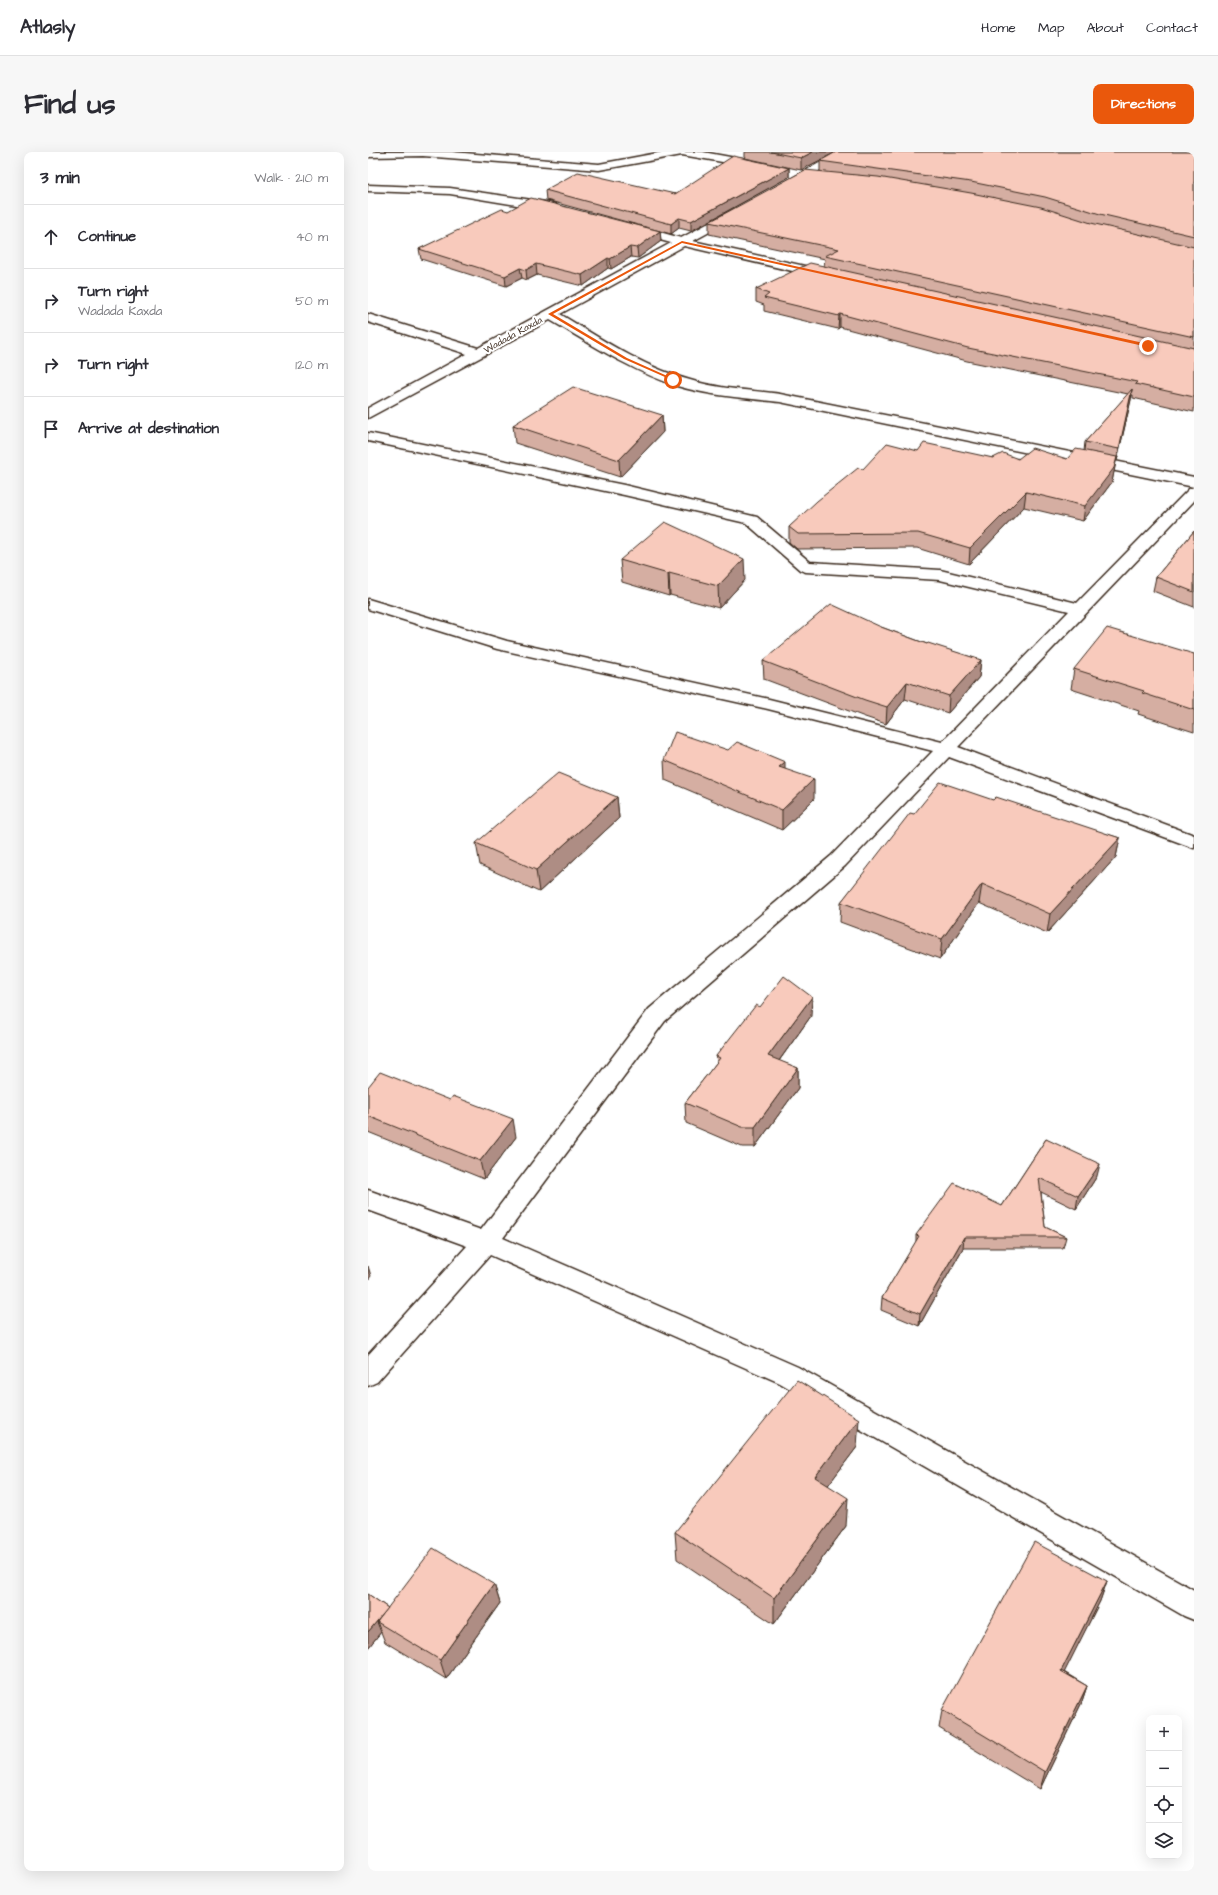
<!DOCTYPE html>
<html lang="en">
<head>
<meta charset="utf-8">
<style>
	body { margin:0; font-family:"Architects Daughter",sans-serif; background:#f7f7f7; color:#2b2b33 }
	.controls { position:absolute; right:12px; bottom:12px; display:grid; overflow:hidden; border-radius:8px; box-shadow:0 4px 16px #0002 }
	.controls button { width:36px; height:36px; display:grid; place-items:center; padding:0; border:0; border-bottom:1px solid #e1e1e2; background:#fff; color:#2b2b33; font:20px sans-serif }
	.stop { position:absolute; width:12px; height:12px; margin:-9px; border:3px solid #ea580c; border-radius:50%; background:#fff }
	.stop.end { background:#ea580c; border-color:#fff; box-shadow:0 1px 4px #0008 }
	.list { margin:0; padding:0; list-style:none }
	h2 { display:flex; justify-content:space-between; align-items:center; height:52px; margin:0; padding:0 16px; font-size:17px }
	h2 small { font-size:13px; font-weight:400; color:#7c7c81 }
	.list li { display:grid; grid-template-columns:26px 1fr auto; gap:12px; align-items:center; box-sizing:border-box; height:64px; padding:0 16px; border-top:1px solid #e1e1e2 }
	.list b { display:block; font-size:15px; white-space:nowrap }
	.list p { margin:0; font-size:13px; white-space:nowrap; color:#7c7c81 }
	.list em { font-size:13px; font-style:normal; color:#7c7c81 }
	.icon { flex:none; width:22px; height:22px; fill:none; stroke:currentColor; stroke-width:2; stroke-linecap:round; stroke-linejoin:round }
	.map { position:relative; flex:none; width:826px; height:1719px; overflow:hidden; border-radius:8px }
	header { display:flex; align-items:center; gap:24px; box-sizing:border-box; height:56px; padding:0 20px; background:#fff; border-bottom:1px solid #e1e1e2 }
	header strong { font-size:19px }
	nav { display:flex; gap:22px; margin-inline-start:auto; font-size:14px }
	.intro { display:flex; align-items:center; justify-content:space-between; box-sizing:border-box; height:96px; padding:0 24px }
	h1 { margin:0; font-size:28px }
	.button { padding:10px 18px; border-radius:8px; background:#ea580c; color:#fff; font-size:14px; font-weight:700 }
	main { display:flex; gap:24px; padding:0 24px }
	aside { flex:1; background:#fff; border-radius:8px; box-shadow:0 4px 16px #0002 }
	.map>svg:first-child { display:block }
	.lines { fill:none; stroke-linecap:round; stroke-linejoin:round }
	.minor-casing { stroke:#3b2a1e; stroke-width:3 }
	.minor { fill:#fff; fill-rule:evenodd }
	.wall { fill:#d5aea2; stroke:#3b2a1e }
	.shaded-wall { fill:#ae8d84; stroke:#3b2a1e }
	.building { fill:#f8cabc; stroke:#3b2a1e }
	.route { fill:#ea580c }
	.labels { text-anchor:middle; dominant-baseline:central; stroke-width:4; stroke-linejoin:round; paint-order:stroke }
	.far-street-label { font-size:10px; fill:#3b2a1e; stroke:#fff }
</style>
</head>
<body>
<header>
<strong>Atlasly</strong>
<nav><a>Home</a><a>Map</a><a>About</a><a>Contact</a></nav>
</header>
<div class="intro"><h1>Find us</h1><a class="button">Directions</a></div>
<main>
<aside>
<h2>3 min<small>Walk · 210 m</small></h2>
<ul class="list">
<li><svg class="icon" aria-label="ahead" viewBox="0 0 24 24"><path d="M12 20V5M6 11l6-6 6 6"/></svg><div><b>Continue</b></div><em>40 m</em></li>
<li><svg class="icon" aria-label="right" viewBox="0 0 24 24"><path d="M7 20v-9h11M14 6l5 5-5 5"/></svg><div><b>Turn right</b><p>Wadada Kaxda</p></div><em>50 m</em></li>
<li><svg class="icon" aria-label="right" viewBox="0 0 24 24"><path d="M7 20v-9h11M14 6l5 5-5 5"/></svg><div><b>Turn right</b></div><em>120 m</em></li>
<li><svg class="icon" aria-label="arrive" viewBox="0 0 24 24"><path d="M6 21V4h12l-3 4 3 4H6"/></svg><div><b>Arrive at destination</b></div></li>
</ul>
</aside>
<div class="map">
<svg width="826" height="1719" viewBox="0 0 826 1719">
	<rect width="100%" height="100%" fill="#fff"/>
	<filter id="ink" filterUnits="userSpaceOnUse"><feTurbulence type="fractalNoise" baseFrequency=".025" numOctaves="2"/><feDisplacementMap in="SourceGraphic" scale="8" xChannelSelector="R" yChannelSelector="G"/><feConvolveMatrix kernelMatrix="1 2 1 2 8 2 1 2 1" color-interpolation-filters="sRGB"/></filter>
	<g filter="url(#ink)">
		<g class="lines">
			<defs>
				<g id="minor">
					<polygon points="0,0 84,0 231,12 295,0 335,0 389,10 395,13 389,16 314,3 231,18 55,4 0,5"/>
					<polygon points="471,0 485,0 422,35 414,35 412,33"/>
					<polygon points="0,33 82,36 185,51 191,55 185,59 82,42 0,39"/>
					<path d="M367 57 373 61 371 64 325 89 459 119 465 123 459 127 316 94 192 162C233 187 275 215 322 228 351 237 382 238 412 242L826 325V335L412 250C378 246 342 244 309 234 264 219 223 192 182 168L0 266V256L99 202 0 170V162L110 196 303 91 259 79 257 76 259 73 263 72 313 86Z"/>
					<polygon points="0,281 256,333 389,365 442,410 572,418 709,451 821,337 826,335 826,349 590,595 826,683 826,696 581,605 477,714 297,869 135,1086 430,1215 826,1438 826,1468 816,1464 412,1231 122,1103 9,1230 0,1234 0,1203 99,1094 0,1058 0,1038 113,1078 281,857 463,704 565,599 400,557 129,497 0,457 0,447 139,489 401,547 574,590 701,459 572,428 438,420 432,418 378,371 256,343 0,289"/>
				</g>
			</defs>
			<!-- minor casing -->
			<use href="#minor" class="minor-casing"/>
			<!-- minor -->
			<use href="#minor" class="minor"/>
		</g>
		<!-- wall -->
		<g class="wall">
			<polygon points="377,0 826,0 826,260 765,246 765,243 764,243 749,308 748,308 744,330 715,369 656,355 601,412 549,396 429,397 421,390 421,375 495,317 550,299 625,306 699,307 716,299 717,290 760,242 599,209 472,175 470,177 396,159 396,153 388,150 388,137 456,114 457,107 341,82 341,70 452,19 452,9 468,0 433,18 377,6"/>
			<polygon points="421,16 421,25 323,79 311,76 303,82 178,48 177,38 307,42"/>
			<polygon points="140,59 292,79 293,89 270,106 263,105 243,117 240,116 215,134 169,123 159,128 154,126 138,134 53,107 51,97"/>
			<polygon points="294,263 295,280 252,325 147,291 145,273"/>
			<polygon points="826,379 826,455 785,439 788,425"/>
			<polygon points="252,408 377,428 351,456 302,443 301,444 254,430"/>
			<polygon points="513,475 559,492 613,508 611,525 580,561 537,547 518,572 497,565 396,527 395,509"/>
			<polygon points="826,502 826,580 770,562 771,559 703,537 706,517"/>
			<polygon points="296,608 417,617 446,647 414,678 297,628"/>
			<polygon points="249,645 251,666 171,740 112,713 108,691"/>
			<polygon points="625,648 752,686 748,705 679,781 611,751 572,807 472,770 473,750 546,662"/>
			<polygon points="443,864 411,909 430,916 430,936 387,995 374,995 318,971 317,951 349,910 348,904"/>
			<polygon points="0,935 148,985 116,1027 0,980"/>
			<polygon points="678,987 729,1024 708,1057 673,1040 677,1075 698,1085 695,1096 595,1096 551,1174 513,1158 514,1146 548,1090 548,1083 634,1054"/>
			<polygon points="489,1295 460,1333 478,1374 406,1472 309,1407 307,1380"/>
			<polygon points="739,1429 732,1449 696,1520 719,1534 713,1552 672,1637 571,1576 574,1558"/>
			<polygon points="126,1432 132,1451 78,1527 17,1490 13,1480 0,1496 0,1442 20,1456"/>
		</g>
		<!-- shaded-wall -->
		<g class="shaded-wall">
			<polygon points="445,0 468,0 433,18 433,6"/>
			<polygon points="421,16 421,25 323,79 323,69"/>
			<polygon points="311,66 311,76 303,82 303,72"/>
			<polygon points="292,79 293,89 270,106 269,96"/>
			<polygon points="262,95 263,105 243,117 242,107"/>
			<polygon points="240,106 240,116 215,134 214,123"/>
			<polygon points="168,112 169,123 159,128 158,118"/>
			<polygon points="152,116 154,126 138,134 137,124"/>
			<polygon points="472,162 472,175 470,177 471,164"/>
			<polygon points="764,237 763,248 749,308 751,297"/>
			<polygon points="294,263 295,280 252,325 251,308"/>
			<polygon points="749,305 744,330 715,369 717,354"/>
			<polygon points="658,340 656,355 601,412 602,396"/>
			<polygon points="376,407 377,428 351,456 350,434"/>
			<polygon points="301,421 302,443 301,444 300,422"/>
			<polygon points="613,508 611,525 580,561 581,544"/>
			<polygon points="539,530 537,547 518,572 519,555"/>
			<polygon points="417,610 417,629 411,615"/>
			<polygon points="446,627 446,647 414,678 414,658"/>
			<polygon points="249,645 251,666 171,740 168,718"/>
			<polygon points="752,686 748,705 679,781 682,762"/>
			<polygon points="614,732 611,751 572,807 574,787"/>
			<polygon points="444,845 443,864 400,924 400,904"/>
			<polygon points="430,916 430,936 387,995 387,975"/>
			<polygon points="145,967 148,985 116,1027 112,1009"/>
			<polygon points="732,1012 729,1024 708,1057 710,1044"/>
			<polygon points="596,1085 595,1096 551,1174 552,1162"/>
			<polygon points="0,1114 3,1124 0,1128"/>
			<polygon points="491,1267 489,1295 446,1352 447,1325"/>
			<polygon points="480,1346 478,1374 406,1472 406,1446"/>
			<polygon points="739,1429 732,1449 688,1537 693,1519"/>
			<polygon points="126,1432 132,1451 78,1527 72,1508"/>
			<polygon points="20,1456 9,1470 13,1480 0,1496 0,1480"/>
			<polygon points="719,1534 713,1552 672,1637 677,1620"/>
		</g>
		<!-- building -->
		<g class="building">
			<polygon points="403,0 445,0 433,6"/>
			<polygon points="468,0 826,0 826,84 732,62 677,45 603,30 452,9"/>
			<polygon points="365,4 421,16 323,69 311,66 303,72 177,38 210,20 307,42"/>
			<polygon points="437,18 510,25 603,41 673,55 723,71 826,95 826,185 457,104 471,97 341,70"/>
			<polygon points="163,46 292,79 269,96 262,95 242,107 240,106 214,123 168,112 158,118 152,116 137,124 51,97 134,57 140,59"/>
			<polygon points="442,111 826,196 826,245 767,232 769,230 600,196 472,162 471,164 396,146 401,142 388,137"/>
			<polygon points="205,235 294,263 251,308 145,273"/>
			<polygon points="764,237 751,297 717,290"/>
			<polygon points="519,291 550,299 556,291 625,306 635,301 650,307 664,296 699,307 708,297 749,305 746,316 717,354 658,340 602,396 550,381 430,382 421,375 449,349 490,316 495,317"/>
			<polygon points="297,370 376,407 350,434 301,421 300,422 252,408"/>
			<polygon points="826,379 826,440 788,425"/>
			<polygon points="463,452 513,475 559,492 560,491 613,508 581,544 539,530 519,555 497,548 395,509"/>
			<polygon points="739,476 826,502 826,558 774,541 776,539 706,517"/>
			<polygon points="307,580 360,598 369,590 417,610 411,615 446,627 414,658 296,608"/>
			<polygon points="190,621 249,645 168,718 108,691"/>
			<polygon points="572,630 625,648 628,645 752,686 682,762 614,732 574,787 473,750 542,661 546,662"/>
			<polygon points="416,824 444,845 400,904 430,916 387,975 374,975 317,951 352,906 348,904 388,853 392,855"/>
			<polygon points="12,920 82,948 85,944 145,967 112,1009 0,964 0,935"/>
			<polygon points="678,987 732,1012 710,1044 671,1026 677,1075 698,1085 596,1085 552,1162 514,1146 551,1084 548,1083 586,1031 634,1054"/>
			<polygon points="429,1228 491,1267 447,1325 480,1346 406,1446 307,1380"/>
			<polygon points="666,1390 739,1429 693,1519 719,1534 677,1620 574,1558"/>
			<polygon points="65,1396 126,1432 72,1508 9,1470"/>
			<polygon points="0,1442 20,1456 0,1480"/>
		</g>
	</g>
	<!-- route -->
	<polygon class="route" points="314,89 780,192 782,194 780,195 314,91 185,162 259,206 306,227 306,229 256,207 180,162"/>
	<g class="labels">
		<!-- far-street labels -->
		<g class="far-street-label">
			<text transform="translate(145 183) rotate(-29)">Wadada Kaxda</text>
		</g>
	</g>
</svg>
<div class="controls">
<button>+</button>
<button>−</button>
<button><svg class="icon" aria-label="locate" viewBox="0 0 24 24"><circle cx="12" cy="12" r="6"/><path d="M12 2v4M12 18v4M2 12h4M18 12h4"/></svg></button>
<button><svg class="icon" aria-label="layers" viewBox="0 0 24 24"><path d="M12 4l9 5-9 5-9-5zM3 14l9 5 9-5"/></svg></button>
</div>
<div class="stop" style="left:305px;top:228px"></div>
<div class="stop end" style="left:780px;top:194px"></div>
</div>
</main>
</body>
</html>
